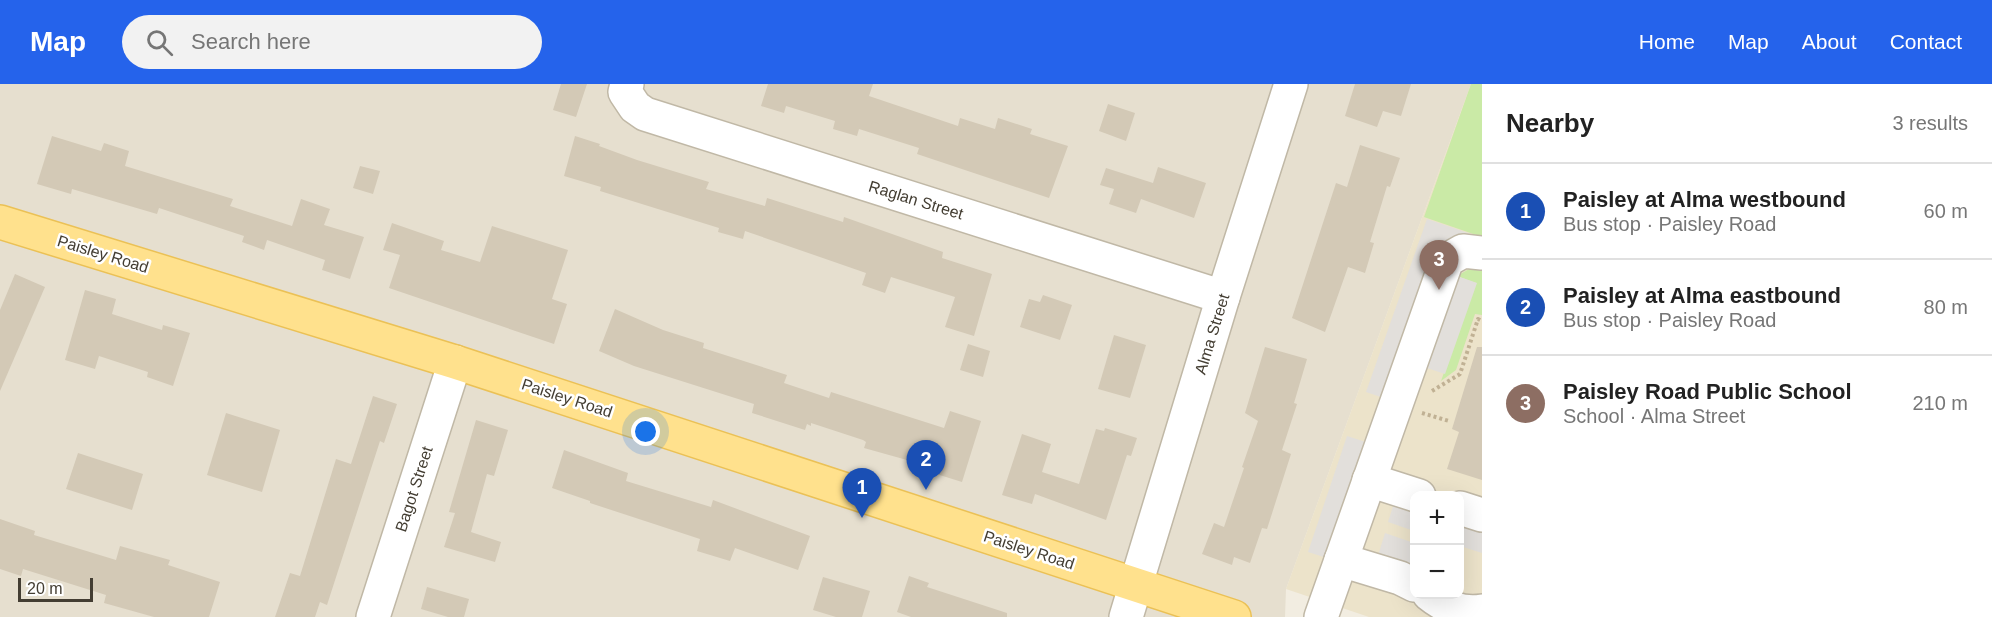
<!DOCTYPE html>
<html lang="en">
<head>
<meta charset="utf-8">
<style>
	body { margin:0; font-family:Helvetica,sans-serif; background:#f2f2f2; color:#222 }
	.controls { position:absolute; right:18px; bottom:18px; display:grid; overflow:hidden; border-radius:12px; box-shadow:0 6px 24px #0002 }
	.controls button { width:54px; height:54px; display:grid; place-items:center; padding:0; border:0; border-bottom:2px solid #e0e0e0; background:#fff; color:#222; font:30px sans-serif }
	.scale { position:absolute; left:18px; bottom:15px; width:75px; box-sizing:border-box; padding-left:6px; border:3px solid #433d32; border-top:0; font-size:16px; line-height:21px; white-space:nowrap; color:#433d32; -webkit-text-stroke:4px #fff; paint-order:stroke }
	.you { position:absolute; left:646px; top:348px; width:21px; height:21px; margin:-15px; border:4px solid #fff; border-radius:50%; background:#1a73e8; box-shadow:0 0 0 9px #1a73e833 }
	.badge { display:grid; place-items:center; width:39px; height:39px; border-radius:50%; background:#2563eb; color:#fff; font-size:20px; font-weight:700 }
	.pin { position:absolute; translate:-50% -50px; filter:drop-shadow(0 2px 3px #0008) }
	.pin::after { content:''; position:absolute; top:32px; width:21px; height:18px; background:inherit; clip-path:polygon(0 0,100% 0,50% 100%) }
	.list { margin:0; padding:0; list-style:none }
	h2 { display:flex; justify-content:space-between; align-items:center; height:78px; margin:0; padding:0 24px; font-size:26px }
	h2 small { font-size:20px; font-weight:400; color:#767676 }
	.list li { display:grid; grid-template-columns:39px 1fr auto; gap:18px; align-items:center; box-sizing:border-box; height:96px; padding:0 24px; border-top:2px solid #e0e0e0 }
	.list b { display:block; font-size:22px; white-space:nowrap }
	.list p { margin:0; font-size:20px; white-space:nowrap; color:#767676 }
	.list em { font-size:20px; font-style:normal; color:#767676 }
	.icon { flex:none; width:33px; height:33px; fill:none; stroke:currentColor; stroke-width:2; stroke-linecap:round; stroke-linejoin:round }
	.map { position:relative; flex:none; width:1482px; height:533px; overflow:hidden }
	header { display:flex; align-items:center; gap:36px; box-sizing:border-box; height:84px; padding:0 30px; background:#2563eb; color:#fff }
	header strong { font-size:28px }
	nav { display:flex; gap:33px; margin-inline-start:auto; font-size:21px }
	.search { width:420px; height:54px; background:#f2f2f2; display:flex; align-items:center; gap:15px; box-sizing:border-box; padding:0 21px; border-radius:33px; color:#767676; font-size:22px }
	main { display:flex }
	aside { flex:1; background:#fff }
	.map>svg:first-child { display:block }
	.residential { fill:#e6dfcf }
	.education { fill:#ece3ca; fill-rule:evenodd }
	.green { fill:#caeaa6 }
	.parking { fill:#e2dfdb }
	.building { fill:#d3c9b6 }
	.lines { fill:none; stroke-linecap:round; stroke-linejoin:round }
	.minor-casing { stroke:#c0b8a6; stroke-width:36 }
	.major-casing { stroke:#ebc156; stroke-width:36 }
	.path { stroke:#c0b194; stroke-width:4; stroke-dasharray:3 3; stroke-linecap:butt }
	.minor { stroke:#fff; stroke-width:33 }
	.major { stroke:#ffe18d; stroke-width:33 }
	.labels { text-anchor:middle; dominant-baseline:central; stroke-width:5; stroke-linejoin:round; paint-order:stroke }
	.street-label { font-size:16px; fill:#433d32; stroke:#fff }
</style>
</head>
<body>
<header>
<strong>Map</strong>
<div class="search"><svg class="icon" aria-label="search" viewBox="0 0 24 24"><circle cx="10" cy="10" r="6"/><path d="M15 15l6 6"/></svg>Search here</div>
<nav><a>Home</a><a>Map</a><a>About</a><a>Contact</a></nav>
</header>
<main>
<div class="map">
<svg width="1482" height="533" viewBox="0 0 1482 533">
	<rect width="100%" height="100%" fill="#f2ede1"/>
	<!-- residential -->
	<polygon class="residential" points="0,0 1471,0 1286,505 1285,533 0,533"/>
	<!-- education -->
	<path class="education" d="M1471 0H1482V533H1369L1286 505ZM1414 412H1460V510H1414Z"/>
	<!-- green -->
	<g class="green">
		<polygon points="1471,0 1482,0 1482,153 1424,133"/>
		<polygon points="1482,184 1482,231 1475,230 1456,286 1441,297 1476,199 1457,192 1469,185"/>
	</g>
	<!-- parking -->
	<g class="parking">
		<polygon points="1427,135 1471,150 1457,192 1477,199 1445,290 1424,283 1410,323 1366,308"/>
		<polygon points="1347,352 1372,360 1333,476 1308,468"/>
		<polygon points="1396,413 1414,419 1414,447 1388,438"/>
		<polygon points="1460,434 1482,441 1482,469 1460,462"/>
		<polygon points="1385,449 1414,459 1414,491 1376,478"/>
	</g>
	<!-- building -->
	<g class="building">
		<polygon points="561,0 587,0 576,33 553,26"/>
		<polygon points="768,0 873,0 869,12 958,42 960,34 995,45 998,34 1032,45 1030,50 1068,62 1049,114 917,70 919,64 859,45 857,52 833,45 835,37 786,22 784,29 761,22"/>
		<polygon points="1355,0 1411,0 1401,32 1383,27 1377,43 1345,32"/>
		<polygon points="1108,20 1135,29 1126,57 1099,47"/>
		<polygon points="52,52 101,67 104,59 129,67 125,82 233,115 230,122 292,142 301,115 330,125 324,141 364,153 350,195 322,186 325,176 267,156 264,166 242,158 244,152 159,124 157,130 72,105 71,110 37,100"/>
		<polygon points="575,52 600,60 599,62 637,76 709,98 706,105 765,122 767,114 843,138 844,133 943,168 942,174 992,190 974,252 945,243 955,213 891,193 885,209 862,201 866,189 745,147 743,155 718,148 719,144 600,107 601,103 564,92"/>
		<polygon points="1360,61 1400,74 1390,103 1387,102 1370,158 1374,159 1365,189 1348,183 1325,248 1292,234 1336,99 1347,103"/>
		<polygon points="360,82 380,87 373,110 353,104"/>
		<polygon points="1158,83 1206,99 1194,134 1141,115 1136,129 1109,120 1114,105 1100,101 1106,84 1153,99"/>
		<polygon points="392,139 444,157 441,166 480,178 492,142 568,166 552,215 567,220 554,260 389,204 400,171 383,166"/>
		<polygon points="15,190 45,203 0,307 0,226"/>
		<polygon points="85,206 116,215 112,230 162,246 163,241 190,249 173,302 147,293 148,288 99,272 95,285 65,276"/>
		<polygon points="1043,211 1072,221 1060,256 1020,243 1029,215 1040,218"/>
		<polygon points="615,225 663,246 704,259 703,264 787,291 784,299 829,314 831,308 944,344 950,327 981,337 962,398 930,388 932,383 864,364 866,358 863,356 811,339 811,342 807,340 805,346 752,329 754,320 634,282 599,267"/>
		<polygon points="1114,251 1146,261 1130,314 1098,305"/>
		<polygon points="968,260 990,267 983,293 960,286"/>
		<polygon points="1265,263 1307,275 1294,319 1297,320 1282,366 1291,370 1267,445 1262,444 1250,479 1234,473 1232,481 1202,470 1214,439 1224,443 1244,384 1242,383 1258,337 1245,329"/>
		<polygon points="1477,263 1482,263 1482,396 1447,385 1459,348 1452,345"/>
		<polygon points="373,312 397,320 384,359 380,357 327,521 320,518 315,533 275,533 290,489 300,492 336,375 351,380"/>
		<polygon points="226,329 280,346 262,408 207,391"/>
		<polygon points="476,336 508,346 494,392 487,390 471,448 501,458 495,478 444,463 455,429 449,428"/>
		<polygon points="1105,344 1137,354 1131,372 1127,371 1106,436 1035,410 1032,420 1002,411 1022,350 1051,360 1042,388 1079,400 1096,345 1104,347"/>
		<polygon points="564,366 628,389 626,397 711,423 713,416 810,452 798,486 735,464 730,477 697,467 700,455 590,419 590,417 552,404"/>
		<polygon points="78,369 143,390 132,426 66,405"/>
		<polygon points="0,435 35,447 34,451 116,476 120,462 170,476 168,481 220,498 209,533 154,533 104,519 106,511 23,485 21,492 0,485"/>
		<polygon points="909,492 929,499 927,503 1007,529 1007,533 911,533 897,528"/>
		<polygon points="823,493 870,507 862,533 836,533 813,526"/>
		<polygon points="427,503 469,515 464,533 448,533 421,525"/>
	</g>
	<g class="lines">
		<defs>
			<g id="minor">
				<polyline points="627,0 625,8 635,23 645,30 1223,213"/>
				<polyline points="1369,396 1419,412"/>
				<polyline points="1460,424 1482,431"/>
				<polyline points="1341,476 1400,494 1414,501"/>
				<path d="M1429 510C1445 523 1461 530 1482 527"/>
				<polyline points="373,533 455,278"/>
				<polyline points="1126,533 1223,213 1291,0"/>
				<polyline points="1321,533 1447,176 1463,167 1482,169"/>
			</g>
			<polyline id="major" points="0,138 455,278 1234,533"/>
		</defs>
		<!-- minor casing -->
		<use href="#minor" class="minor-casing"/>
		<!-- major casing -->
		<use href="#major" class="major-casing"/>
		<!-- path -->
		<g class="path">
			<polyline points="1432,307 1460,290 1478,235 1482,237"/>
			<polyline points="1422,329 1449,337"/>
		</g>
		<!-- minor -->
		<use href="#minor" class="minor"/>
		<!-- major -->
		<use href="#major" class="major"/>
	</g>
	<g class="labels">
		<!-- street labels -->
		<g class="street-label">
			<text transform="translate(916 116) rotate(17)">Raglan Street</text>
			<text transform="translate(103 170) rotate(17)">Paisley Road</text>
			<text transform="translate(1212 250) rotate(-73)">Alma Street</text>
			<text transform="translate(567 314) rotate(18)">Paisley Road</text>
			<text transform="translate(414 405) rotate(-72)">Bagot Street</text>
			<text transform="translate(1029 466) rotate(18)">Paisley Road</text>
		</g>
	</g>
</svg>
<div class="controls">
<button>+</button>
<button>−</button>
</div>
<div class="scale">20 m</div>
<div class="you"></div>
<div class="pin badge" style="left:862px;top:434px;background:#1a4fb4">1</div>
<div class="pin badge" style="left:926px;top:406px;background:#1a4fb4">2</div>
<div class="pin badge" style="left:1439px;top:206px;background:#8d6e63">3</div>
</div>
<aside>
<h2>Nearby<small>3 results</small></h2>
<ul class="list">
<li><span class="badge" style="background:#1a4fb4">1</span><div><b>Paisley at Alma westbound</b><p>Bus stop · Paisley Road</p></div><em>60 m</em></li>
<li><span class="badge" style="background:#1a4fb4">2</span><div><b>Paisley at Alma eastbound</b><p>Bus stop · Paisley Road</p></div><em>80 m</em></li>
<li><span class="badge" style="background:#8d6e63">3</span><div><b>Paisley Road Public School</b><p>School · Alma Street</p></div><em>210 m</em></li>
</ul>
</aside>
</main>
</body>
</html>
